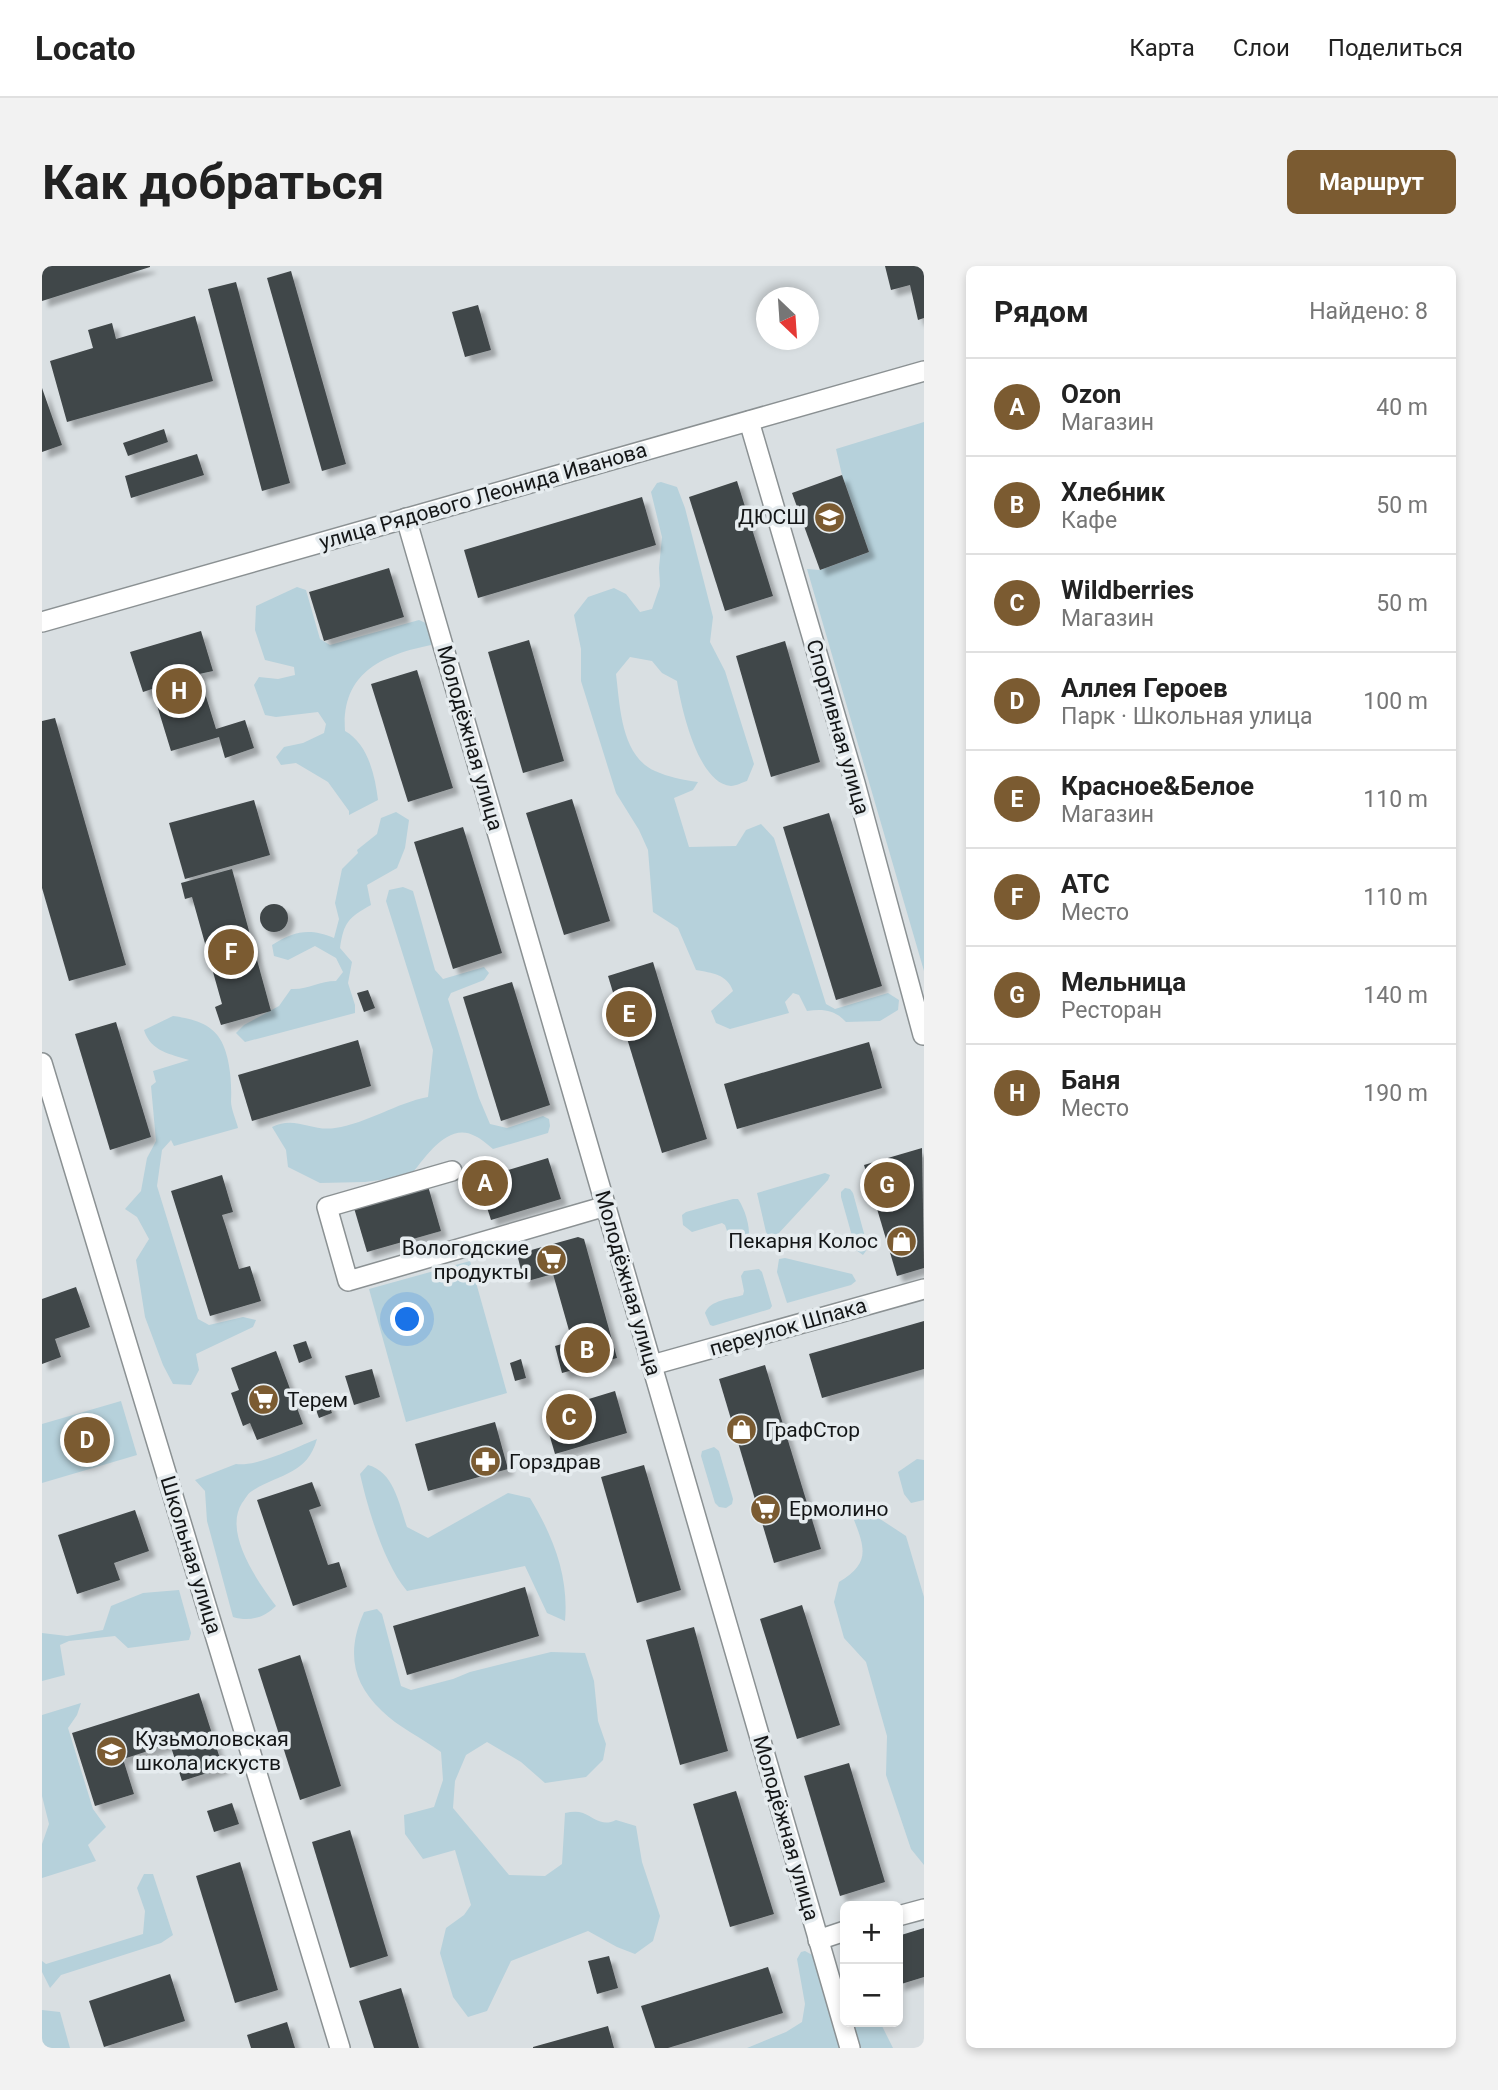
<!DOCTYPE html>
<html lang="ru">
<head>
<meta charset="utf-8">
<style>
	body { margin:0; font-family:Roboto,sans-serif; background:#f2f2f2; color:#222 }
	.controls { position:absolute; right:21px; bottom:21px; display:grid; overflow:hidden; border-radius:10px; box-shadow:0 4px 10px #0003 }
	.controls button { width:63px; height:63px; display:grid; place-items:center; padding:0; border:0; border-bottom:2px solid #e0e0e0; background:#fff; color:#222; font:35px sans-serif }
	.compass { position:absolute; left:714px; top:21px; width:63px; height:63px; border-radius:50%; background:#fff; box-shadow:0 4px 10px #0003; rotate:155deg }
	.you { position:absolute; left:366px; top:1054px; width:24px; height:24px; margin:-18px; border:5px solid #fff; border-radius:50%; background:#1a73e8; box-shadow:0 0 0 10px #1a73e833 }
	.badge { display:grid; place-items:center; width:46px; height:46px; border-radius:50%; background:#7b5b31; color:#fff; font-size:23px; font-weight:700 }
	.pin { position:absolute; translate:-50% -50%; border:4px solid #fff; box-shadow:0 2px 7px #0006 }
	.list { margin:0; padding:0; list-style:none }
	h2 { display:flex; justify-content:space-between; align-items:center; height:91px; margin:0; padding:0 28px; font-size:30px }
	h2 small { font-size:23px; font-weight:400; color:#767676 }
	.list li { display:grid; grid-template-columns:46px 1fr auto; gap:21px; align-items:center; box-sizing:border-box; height:98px; padding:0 28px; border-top:2px solid #e0e0e0 }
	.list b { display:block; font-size:26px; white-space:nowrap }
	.list p { margin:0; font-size:23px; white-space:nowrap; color:#767676 }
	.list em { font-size:23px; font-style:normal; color:#767676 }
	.map { position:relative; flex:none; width:882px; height:1782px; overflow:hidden; border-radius:10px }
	header { display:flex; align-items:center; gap:42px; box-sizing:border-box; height:98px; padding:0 35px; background:#fff; border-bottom:2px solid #e0e0e0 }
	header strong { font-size:33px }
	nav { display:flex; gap:38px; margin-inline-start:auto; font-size:24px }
	.intro { display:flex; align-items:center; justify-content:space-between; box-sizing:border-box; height:168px; padding:0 42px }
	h1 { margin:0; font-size:49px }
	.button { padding:18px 32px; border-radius:10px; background:#7b5b31; color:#fff; font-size:24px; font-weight:700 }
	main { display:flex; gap:42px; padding:0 42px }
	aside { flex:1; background:#fff; border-radius:10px; box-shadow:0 4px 10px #0003 }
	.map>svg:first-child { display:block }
	.green { fill:#b6d1db }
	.building { fill:#404648; filter:url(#shadow) }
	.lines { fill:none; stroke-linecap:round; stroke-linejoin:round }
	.street-casing { stroke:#8b9193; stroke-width:22 }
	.street { stroke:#fff; stroke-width:19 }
	.labels { text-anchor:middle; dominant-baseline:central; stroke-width:7; stroke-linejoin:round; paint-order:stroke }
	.street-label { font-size:21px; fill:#141617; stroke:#e6ecef }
	.poi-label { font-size:21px; fill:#141617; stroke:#e6ecef; text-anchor:start }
</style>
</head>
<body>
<header>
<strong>Locato</strong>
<nav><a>Карта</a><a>Слои</a><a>Поделиться</a></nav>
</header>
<div class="intro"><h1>Как добраться</h1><a class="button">Маршрут</a></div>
<main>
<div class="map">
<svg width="882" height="1782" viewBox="0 0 882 1782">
	<defs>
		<filter id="shadow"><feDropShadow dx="6" dy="6" stdDeviation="2" flood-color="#0004"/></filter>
	</defs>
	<rect width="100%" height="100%" fill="#d9dfe2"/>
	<!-- green -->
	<g class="green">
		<polygon points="882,156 882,705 765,303 778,304 827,286 800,209 794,183"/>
		<path d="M619 216 635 221 643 242 671 351 668 376 683 405 712 498 705 515C701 516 694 520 689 520 656 518 639 441 635 415L620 407 610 395 588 391 574 408C578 440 579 490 613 505 626 511 641 514 656 516L651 524 632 532 647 581 694 580 704 564 719 558 732 572 784 738 793 743 846 727 857 734 856 744 838 755 804 756C792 743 780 743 765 745L757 729 751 727 743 736 747 747 688 763 674 757 669 745 691 725C685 708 670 707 654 704L636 662 611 646 606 584 597 564 574 527 539 415V383L532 349 546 331 572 322 584 328 598 346 610 343 618 320 617 302 620 271 609 226 615 217Z"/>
		<path d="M255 321 264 324 278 373 288 379 377 354 386 358 391 373 389 379C340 389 299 407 303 465 326 478 333 509 336 534L307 549V545L286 516 254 497 239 499 234 491 242 481 261 477 282 467 284 458 276 446 234 451 223 449 212 419 217 411 236 413 253 409 252 401 223 394 213 364 214 340Z"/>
		<path d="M354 546 367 554 363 582 355 602 325 619 329 639C306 652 302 656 298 682L310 696 306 717 313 739V747L203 776 194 767 202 759 237 740 249 723C266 724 277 715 294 715L301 706 294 692 273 680 246 694 232 690 230 679C253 665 267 662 292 672L297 653 293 637 300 603 316 587 315 584 335 568 339 552Z"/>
		<path d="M361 621 371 625 393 704 401 713 442 701 447 707 442 714 409 727 406 733 437 832 448 858 465 862 501 850 507 853 508 860 506 867 451 883C446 879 440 873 433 870 406 855 383 892 368 910L323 916 278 917 246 901 244 884 230 861C253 849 270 866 293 862 326 857 354 837 386 831L391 784 344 635 347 624Z"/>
		<path d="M131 750C146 752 166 756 176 770 188 786 190 817 189 835 189 843 194 854 196 862L132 880 129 874 120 884 115 920 156 1053 167 1059 201 1051 214 1054 211 1061 154 1088 157 1104 149 1119 131 1118 121 1099 103 1051 94 994 107 973 95 951 83 943 99 925 105 892 114 875 109 820 114 816 111 805 147 794C129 788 109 786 102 764Z"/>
		<polygon points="783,907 788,909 786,914 736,968 726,969 724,966 715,927"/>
		<polygon points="803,922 808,923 811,927 826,982 821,989 814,984 799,931 799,926"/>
		<path d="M691 933H696C703 943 708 960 707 972L689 977 683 959 680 957 650 966 641 959 640 949 644 946Z"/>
		<polygon points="743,992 810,1008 814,1015 809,1019 745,1037 735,1006 737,993"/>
		<polygon points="428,995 465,1127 364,1156 327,1023"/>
		<path d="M717 1003 720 1006 730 1040 728 1043 671 1060 668 1059 663 1047C668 1034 688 1033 701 1029L702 1025 699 1010 702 1005Z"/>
		<polygon points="79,1135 95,1189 0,1217 0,1158"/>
		<path d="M275 1173C265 1209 238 1207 210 1225 206 1227 204 1232 200 1237 181 1267 216 1316 234 1340 222 1352 207 1356 191 1351L165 1255 163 1225 153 1214 194 1198C215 1201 255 1181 275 1173Z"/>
		<polygon points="672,1181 677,1185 691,1233 690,1238 684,1242 677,1241 673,1237 659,1190 660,1185"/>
		<polygon points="875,1193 882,1194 882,1234 869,1237 862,1228 856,1206"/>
		<path d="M326 1199C352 1206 357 1238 365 1261L386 1272 466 1227 488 1232C511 1270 527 1310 523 1355L505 1347 483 1300 365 1325C342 1298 326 1243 318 1208Z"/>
		<path d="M816 1249H832L864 1270 882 1331V1599L869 1583 844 1509 845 1470 824 1396 802 1372 792 1336 797 1316C827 1298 824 1284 812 1254Z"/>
		<polygon points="137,1324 149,1367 147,1374 86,1382 73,1370 27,1375 18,1379 23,1409 0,1415 0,1367 25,1370 61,1364 69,1340 101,1327"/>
		<path d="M335 1343 340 1348 359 1420 369 1424 411 1413 428 1406 509 1386 543 1387 552 1415 556 1455 564 1478 561 1494 544 1511 503 1517 479 1496 445 1476 424 1489 413 1515 411 1542 467 1609 503 1610 520 1598 523 1547C529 1546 535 1545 541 1547 553 1552 560 1561 574 1554L594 1560 600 1596 618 1650 611 1675 593 1688 575 1681 546 1665 469 1695 445 1745 426 1751 411 1731 398 1687 404 1662 422 1649 429 1639 413 1584 381 1593 363 1568 362 1549 392 1541 401 1514 399 1486C380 1472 356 1461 340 1445 309 1416 305 1384 322 1346Z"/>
		<polygon points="39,1437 35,1449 26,1462 51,1543 64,1561 46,1579 54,1595 0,1612 0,1578 7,1558 0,1530 0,1449"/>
		<polygon points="102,1608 111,1608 131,1669 119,1677 19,1709 8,1722 0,1706 0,1695 4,1698 101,1668 103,1645 95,1622"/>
		<polygon points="763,1685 774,1691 800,1782 705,1782 744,1766 760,1756 763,1738 755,1693 759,1686"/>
		<polygon points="0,1744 18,1746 28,1782 0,1782"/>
		<polygon points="807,1756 838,1756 851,1782 815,1782"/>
	</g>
	<!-- building -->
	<g class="building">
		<polygon points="0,0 108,0 108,1 0,35"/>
		<polygon points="843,0 882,0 882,52 876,54 868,19 849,24"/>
		<polygon points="249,5 304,198 280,205 225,12"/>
		<polygon points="194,16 248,217 220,225 166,23"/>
		<polygon points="436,39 449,84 423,91 410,46"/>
		<polygon points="153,50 171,115 25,156 8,95 51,82 46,64 70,57 74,73"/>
		<polygon points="0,122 20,179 0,186"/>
		<polygon points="122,163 126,176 86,190 81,177"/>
		<polygon points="155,188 162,209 89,232 83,210"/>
		<polygon points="800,209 827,286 778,304 750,227"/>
		<polygon points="695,215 731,330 683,345 647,231"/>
		<polygon points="600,231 614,279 436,332 422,284"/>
		<polygon points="347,302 362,351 282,375 267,326"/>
		<polygon points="159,365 171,405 157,408 174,463 203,454 212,482 183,492 177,471 129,485 110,423 101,426 88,386"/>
		<polygon points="487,374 522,495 481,507 446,386"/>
		<polygon points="743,375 778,496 729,511 694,390"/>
		<polygon points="375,404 411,522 366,536 329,418"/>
		<polygon points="13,452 84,699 27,715 0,622 0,455"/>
		<polygon points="530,533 568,655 522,669 484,547"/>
		<polygon points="212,534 228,589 143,613 127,557"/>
		<polygon points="787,547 840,720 794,734 741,561"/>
		<polygon points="421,561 460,687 411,703 372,576"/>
		<polygon points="190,603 229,745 179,759 173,741 180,738 150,631 143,633 139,617"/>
		<circle cx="232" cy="652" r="14"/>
		<polygon points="611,696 665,873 620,887 566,710"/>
		<polygon points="470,716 508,839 459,855 421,731"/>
		<polygon points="326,724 333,742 322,746 315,727"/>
		<polygon points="74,756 109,871 68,884 33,768"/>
		<polygon points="316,774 329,820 210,855 196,809"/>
		<polygon points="827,776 840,822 695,863 682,818"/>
		<polygon points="880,882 882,1002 855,1010 822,899"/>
		<polygon points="506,892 519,933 449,954 436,913"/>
		<polygon points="180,909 191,946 180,949 183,958 197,1003 208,1000 219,1035 168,1050 129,925"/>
		<polygon points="386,920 399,965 325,986 312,942"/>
		<polygon points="536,971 542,973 575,1092 520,1107 513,1080 530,1075 511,1008 482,1016 475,988"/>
		<polygon points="34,1021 48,1061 13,1073 19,1091 0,1098 0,1033"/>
		<polygon points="882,1055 882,1103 780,1132 767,1088"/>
		<polygon points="264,1075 270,1092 257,1097 251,1079"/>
		<polygon points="234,1085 261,1158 215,1174 208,1157 201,1160 189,1127 197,1124 189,1102"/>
		<polygon points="479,1093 484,1112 473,1115 468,1097"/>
		<polygon points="723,1099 779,1283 732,1297 677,1113"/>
		<polygon points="330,1103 338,1131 312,1139 303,1110"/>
		<polygon points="573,1125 585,1167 513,1188 501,1147"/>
		<polygon points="283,1128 290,1147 277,1152 270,1133"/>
		<polygon points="453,1156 466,1203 386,1225 373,1178"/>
		<polygon points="602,1199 639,1324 595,1337 559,1211"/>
		<polygon points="270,1216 279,1240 267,1244 270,1252 286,1299 297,1296 305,1321 251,1340 215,1234"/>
		<polygon points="93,1244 107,1285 72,1297 78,1314 35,1328 16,1269"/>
		<polygon points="483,1321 497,1370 365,1409 351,1360"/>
		<polygon points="760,1339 798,1459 755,1473 718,1353"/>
		<polygon points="652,1361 686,1485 638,1499 604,1374"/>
		<polygon points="258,1389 299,1520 258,1534 216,1403"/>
		<polygon points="157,1427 181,1502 140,1515 128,1478 81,1493 92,1528 53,1540 30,1467"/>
		<polygon points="807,1497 843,1616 798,1630 762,1510"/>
		<polygon points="694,1525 732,1648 688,1661 651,1538"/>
		<polygon points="190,1537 197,1558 172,1566 165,1545"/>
		<polygon points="308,1564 346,1690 308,1702 270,1576"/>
		<polygon points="198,1596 236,1724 193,1737 154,1610"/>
		<polygon points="882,1662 882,1711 856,1719 856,1670"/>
		<polygon points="567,1690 576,1722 555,1728 546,1695"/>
		<polygon points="726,1701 741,1747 626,1782 613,1782 599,1740"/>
		<polygon points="128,1708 143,1755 62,1781 47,1735"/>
		<polygon points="359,1722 377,1782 332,1782 317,1735"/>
		<polygon points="245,1756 253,1782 209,1782 205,1769"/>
		<polygon points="566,1760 572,1782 491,1782 491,1781"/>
	</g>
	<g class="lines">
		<defs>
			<g id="street">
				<polyline points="707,155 813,517 881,769"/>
				<polyline points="364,252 808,1782"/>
				<polyline points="0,356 882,105"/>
				<polyline points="0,797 298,1782"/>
				<polyline points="410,905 285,941 306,1015 564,940"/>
				<polyline points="610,1099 882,1023"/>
				<polyline points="856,1650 882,1643"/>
				<polyline points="776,1674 803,1665"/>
			</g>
		</defs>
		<!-- street casing -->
		<use href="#street" class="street-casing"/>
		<!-- street -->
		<use href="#street" class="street"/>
	</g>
	<!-- icons -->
	<defs>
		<symbol id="school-disc" viewBox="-11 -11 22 22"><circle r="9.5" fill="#7b5b31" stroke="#e6ecef"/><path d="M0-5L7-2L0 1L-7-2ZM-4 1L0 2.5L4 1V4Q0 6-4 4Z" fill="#fff"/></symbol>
		<symbol id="shop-disc" viewBox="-11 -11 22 22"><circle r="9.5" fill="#7b5b31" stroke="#e6ecef"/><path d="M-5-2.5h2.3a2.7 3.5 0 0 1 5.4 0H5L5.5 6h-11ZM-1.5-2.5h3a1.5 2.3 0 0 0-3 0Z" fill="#fff"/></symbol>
		<symbol id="supermarket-disc" viewBox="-11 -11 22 22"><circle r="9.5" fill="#7b5b31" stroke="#e6ecef"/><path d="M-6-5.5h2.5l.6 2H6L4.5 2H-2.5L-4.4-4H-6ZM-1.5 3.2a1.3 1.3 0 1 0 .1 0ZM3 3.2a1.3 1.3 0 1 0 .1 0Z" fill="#fff"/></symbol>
		<symbol id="pharmacy-disc" viewBox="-11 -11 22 22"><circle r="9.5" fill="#7b5b31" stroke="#e6ecef"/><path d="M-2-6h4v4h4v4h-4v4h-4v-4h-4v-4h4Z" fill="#fff"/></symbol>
	</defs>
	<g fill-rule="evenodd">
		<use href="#school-disc" x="770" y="234" width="35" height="35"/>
		<use href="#shop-disc" x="842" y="958" width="35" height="35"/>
		<use href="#supermarket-disc" x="492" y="976" width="35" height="35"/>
		<use href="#supermarket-disc" x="204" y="1116" width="35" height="35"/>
		<use href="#shop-disc" x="682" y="1146" width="35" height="35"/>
		<use href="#pharmacy-disc" x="426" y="1178" width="35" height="35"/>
		<use href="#supermarket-disc" x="706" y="1226" width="35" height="35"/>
		<use href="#school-disc" x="52" y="1468" width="35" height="35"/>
	</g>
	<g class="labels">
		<!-- street labels -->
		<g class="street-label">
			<text transform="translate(441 230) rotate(-16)">улица Рядового Леонида Иванова</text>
			<text transform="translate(796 461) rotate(74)">Спортивная улица</text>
			<text transform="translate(428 472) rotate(74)">Молодёжная улица</text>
			<text transform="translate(586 1017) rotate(74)">Молодёжная улица</text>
			<text transform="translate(746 1061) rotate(-16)">переулок Шпака</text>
			<text transform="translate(149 1289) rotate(73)">Школьная улица</text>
			<text transform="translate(744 1562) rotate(74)">Молодёжная улица</text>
		</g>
		<!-- poi labels -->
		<g class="poi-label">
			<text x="764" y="251" text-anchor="end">ДЮСШ</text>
			<text x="836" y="975" text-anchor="end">Пекарня Колос</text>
			<text x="487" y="982" text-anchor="end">Вологодские<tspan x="487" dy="24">продукты</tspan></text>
			<text x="245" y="1134">Терем</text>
			<text x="723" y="1164">ГрафСтор</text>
			<text x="467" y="1196">Горздрав</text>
			<text x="747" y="1243">Ермолино</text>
			<text x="93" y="1473">Кузьмоловская<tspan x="93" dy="24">школа искуств</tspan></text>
		</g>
	</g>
</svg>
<div class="controls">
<button>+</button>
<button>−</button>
</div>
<svg class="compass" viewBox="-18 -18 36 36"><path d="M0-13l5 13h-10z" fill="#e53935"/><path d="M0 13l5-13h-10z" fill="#767676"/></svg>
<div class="you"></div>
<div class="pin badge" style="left:443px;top:917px">A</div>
<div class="pin badge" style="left:545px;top:1084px">B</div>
<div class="pin badge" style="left:527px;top:1151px">C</div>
<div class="pin badge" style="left:45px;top:1174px">D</div>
<div class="pin badge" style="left:587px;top:748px">E</div>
<div class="pin badge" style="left:189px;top:686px">F</div>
<div class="pin badge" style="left:845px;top:919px">G</div>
<div class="pin badge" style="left:137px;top:425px">H</div>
</div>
<aside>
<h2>Рядом<small>Найдено: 8</small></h2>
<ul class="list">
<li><span class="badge">A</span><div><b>Ozon</b><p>Магазин</p></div><em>40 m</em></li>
<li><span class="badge">B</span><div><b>Хлебник</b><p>Кафе</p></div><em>50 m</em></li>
<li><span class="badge">C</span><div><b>Wildberries</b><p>Магазин</p></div><em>50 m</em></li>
<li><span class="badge">D</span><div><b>Аллея Героев</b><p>Парк · Школьная улица</p></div><em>100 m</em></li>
<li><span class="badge">E</span><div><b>Красное&amp;Белое</b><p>Магазин</p></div><em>110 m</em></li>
<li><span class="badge">F</span><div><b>АТС</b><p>Место</p></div><em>110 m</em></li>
<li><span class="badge">G</span><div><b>Мельница</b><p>Ресторан</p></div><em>140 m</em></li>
<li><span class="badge">H</span><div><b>Баня</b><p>Место</p></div><em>190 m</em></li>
</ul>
</aside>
</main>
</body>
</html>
